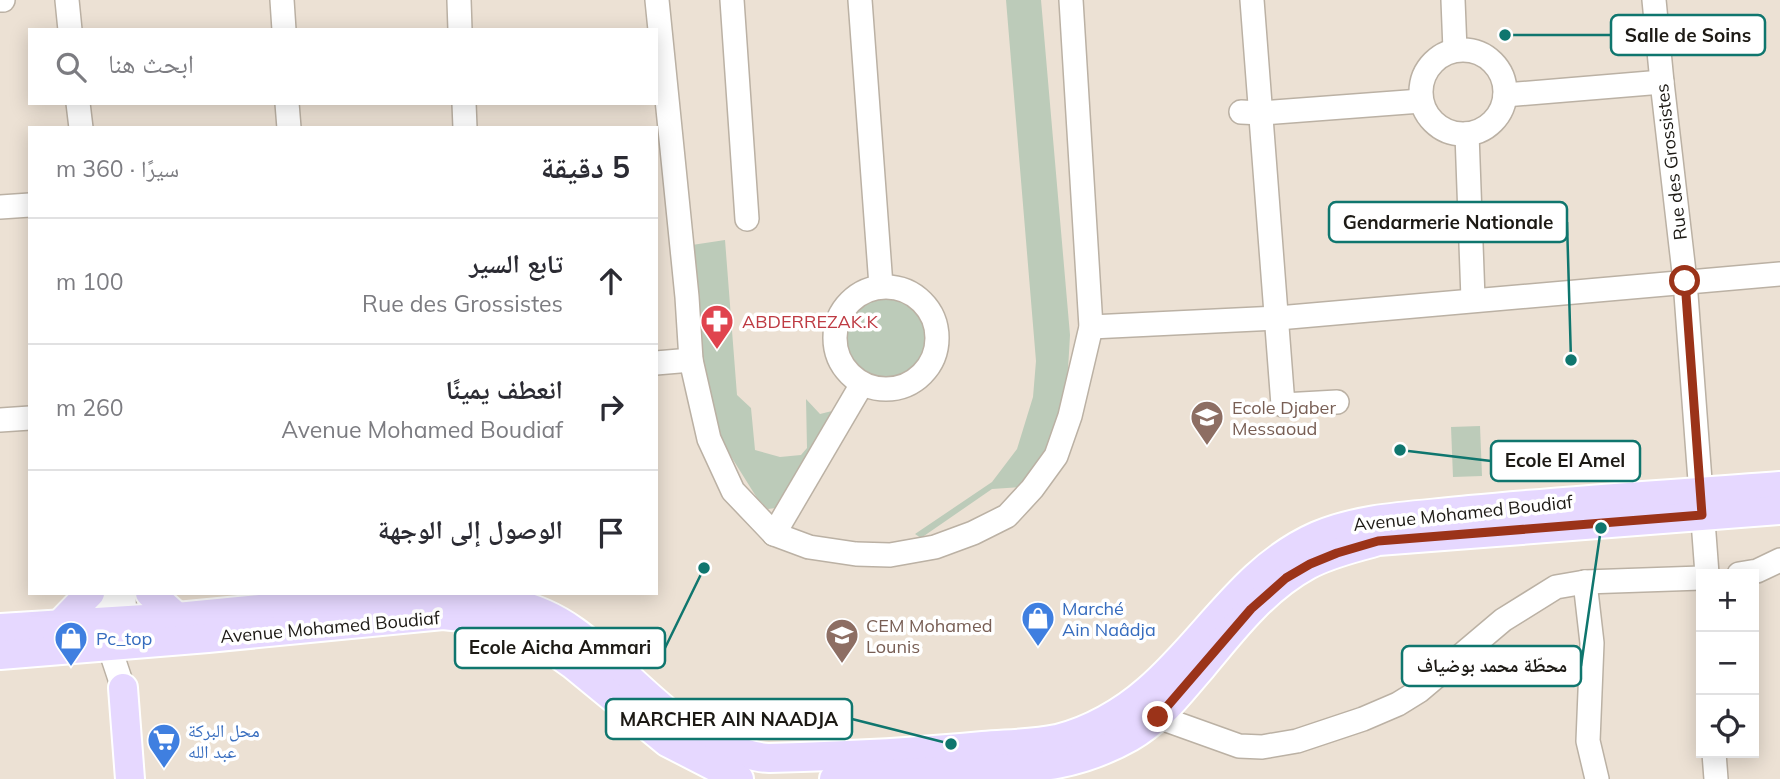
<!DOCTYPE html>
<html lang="ar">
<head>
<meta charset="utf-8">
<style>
	body { margin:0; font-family:Mulish,"Noto Naskh Arabic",sans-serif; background:#f2f2f3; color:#2b2b33; direction:rtl }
	.controls { position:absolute; right:21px; bottom:21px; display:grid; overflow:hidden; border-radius:0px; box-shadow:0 4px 18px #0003 }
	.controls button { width:63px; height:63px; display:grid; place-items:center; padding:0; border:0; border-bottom:2px solid #e1e1e2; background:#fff; color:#2b2b33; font:35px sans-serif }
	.stop { position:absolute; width:21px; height:21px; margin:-16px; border:5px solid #9b3319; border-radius:50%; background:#fff }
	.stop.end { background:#9b3319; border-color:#fff; box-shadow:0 2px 7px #0008 }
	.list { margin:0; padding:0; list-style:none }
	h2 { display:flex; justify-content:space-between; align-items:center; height:91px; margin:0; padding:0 28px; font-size:30px }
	h2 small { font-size:23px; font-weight:400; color:#7c7c81 }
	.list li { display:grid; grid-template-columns:46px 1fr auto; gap:21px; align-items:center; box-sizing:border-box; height:126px; padding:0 28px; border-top:2px solid #e1e1e2 }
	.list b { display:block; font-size:26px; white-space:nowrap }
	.list p { margin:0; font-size:23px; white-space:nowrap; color:#7c7c81 }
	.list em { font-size:23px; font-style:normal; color:#7c7c81 }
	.icon { flex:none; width:38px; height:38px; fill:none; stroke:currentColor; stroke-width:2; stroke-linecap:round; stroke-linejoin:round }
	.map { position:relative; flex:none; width:1780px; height:779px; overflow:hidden; direction:ltr }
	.search { position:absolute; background:#fff; box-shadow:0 4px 18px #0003; left:28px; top:28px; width:630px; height:77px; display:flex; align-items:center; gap:18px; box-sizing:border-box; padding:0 24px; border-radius:0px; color:#7c7c81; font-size:26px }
	.panel { position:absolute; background:#fff; box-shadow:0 4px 18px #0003; left:28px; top:126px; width:630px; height:469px; border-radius:0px; direction:rtl }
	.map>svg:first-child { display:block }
	.green { fill:#bccbb9 }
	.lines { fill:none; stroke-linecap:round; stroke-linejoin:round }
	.minor-casing { stroke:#bbb1a4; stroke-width:26 }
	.major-casing { stroke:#fff; stroke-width:32 }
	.minor { stroke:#fff; stroke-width:23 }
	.major { stroke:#e6d8ff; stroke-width:28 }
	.route { stroke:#9b3319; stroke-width:9 }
	.labels { text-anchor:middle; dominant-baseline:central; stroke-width:7; stroke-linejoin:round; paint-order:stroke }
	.street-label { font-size:18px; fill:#1d1a15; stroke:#fff }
	.health-label { font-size:18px; fill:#be3a42; stroke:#fff; text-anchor:start }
	.education-label { font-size:18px; fill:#785e54; stroke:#fff; text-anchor:start }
	.shop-label { font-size:18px; fill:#366cbe; stroke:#fff; text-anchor:start }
	.leader { fill:none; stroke:#0f766e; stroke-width:2.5 }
	.callout-dot { fill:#0f766e; stroke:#fff; stroke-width:2.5 }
	.callout { fill:#fff; stroke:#0f766e; stroke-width:2.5 }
	.callout-label { font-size:19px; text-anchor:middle; font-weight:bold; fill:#1d1a15 }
</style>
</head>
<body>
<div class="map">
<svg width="1780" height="779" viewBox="0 0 1780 779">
	<rect width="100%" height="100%" fill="#ece1d4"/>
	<!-- green -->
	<g class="green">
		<path d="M1006 0H1041L1070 335C1068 372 1066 425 1045 457 1038 467 1029 477 1021 487L992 489 921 538 915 534 992 482 1017 449 1033 397 1036 361Z"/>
		<polygon points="725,240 737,395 751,408 755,450 780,457 801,455 807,448 806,399 820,414 832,411 776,508 768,509 757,498 722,442 710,405 699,348 692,245"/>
		<circle cx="887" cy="338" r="40"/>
		<polygon points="1480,426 1482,476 1453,477 1451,427"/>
	</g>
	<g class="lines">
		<defs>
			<g id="minor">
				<polyline points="0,0 3,0"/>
				<polyline points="67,0 70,30"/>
				<polyline points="282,0 284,30"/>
				<polyline points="459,0 460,30"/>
				<polyline points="657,0 687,297 691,360 709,439 733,491 774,534 809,547 856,554 890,555 935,547 973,533 1007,516 1032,489 1056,456 1070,416 1091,327 1071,0"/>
				<polyline points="732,0 747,219"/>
				<polyline points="860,0 881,286"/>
				<polyline points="1252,0 1283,405 1337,402"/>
				<polyline points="1453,0 1455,50"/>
				<polyline points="1654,0 1662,82 1685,281 1707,574"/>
				<circle cx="1463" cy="92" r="42"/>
				<polyline points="1505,95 1662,82"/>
				<polyline points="78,103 81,128"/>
				<polyline points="287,103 289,128"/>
				<polyline points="464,103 465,128"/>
				<polyline points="1241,112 1262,113 1421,101"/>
				<polyline points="1467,134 1473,299"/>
				<polyline points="0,207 30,205"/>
				<circle cx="886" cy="338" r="51"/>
				<polyline points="1091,327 1278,318 1780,274"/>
				<polyline points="656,363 691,360"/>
				<polyline points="0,420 30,418"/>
				<polyline points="774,534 862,384"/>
				<polyline points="1739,574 1757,571 1780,560"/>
				<polyline points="1585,582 1592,643 1588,741 1597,779"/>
				<polyline points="105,593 109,646 123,688"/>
				<polyline points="124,593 125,636"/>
				<polyline points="1158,717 1239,746 1262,747 1297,741 1363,719 1398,704 1419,691 1503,620 1556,587 1585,582 1701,578"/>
				<polyline points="1714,753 1716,779"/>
			</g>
			<g id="major">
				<polyline points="150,593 177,617"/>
				<path d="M433 593C482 595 533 601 574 631 629 670 672 734 740 752 750 755 759 758 769 758 840 756 912 753 983 746 1007 744 1034 744 1057 739 1090 731 1123 712 1148 690 1206 640 1244 568 1317 536 1364 516 1419 516 1470 510 1573 500 1677 494 1780 486"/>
				<polyline points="61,623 90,593"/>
				<polyline points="0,628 177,617 426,593"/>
				<polyline points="0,655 208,638 443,615 481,619 516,630 544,644 572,664 667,742 739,779"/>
				<polyline points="123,688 130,779"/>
				<path d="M834 779C871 776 908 772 945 771 1017 767 1064 774 1130 737 1160 720 1180 692 1202 667 1233 629 1264 589 1308 565 1330 553 1355 548 1378 541L1780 510"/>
			</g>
		</defs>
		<!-- minor casing -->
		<use href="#minor" class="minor-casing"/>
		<!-- major casing -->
		<use href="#major" class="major-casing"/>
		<!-- minor -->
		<use href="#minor" class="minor"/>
		<!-- major -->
		<use href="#major" class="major"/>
	</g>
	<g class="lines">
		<!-- route -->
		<polyline class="route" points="1158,717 1251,609 1286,578 1310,564 1337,553 1378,541 1702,515 1685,281"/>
	</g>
	<!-- icons -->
	<defs>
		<symbol id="pharmacy-pin" viewBox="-11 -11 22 30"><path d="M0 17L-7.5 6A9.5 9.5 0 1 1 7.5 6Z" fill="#e0444e" stroke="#fff"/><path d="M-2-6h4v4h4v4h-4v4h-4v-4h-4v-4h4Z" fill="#fff"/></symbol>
		<symbol id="school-pin" viewBox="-11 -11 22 30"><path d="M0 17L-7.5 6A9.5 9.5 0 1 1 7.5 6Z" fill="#8d6e63" stroke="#fff"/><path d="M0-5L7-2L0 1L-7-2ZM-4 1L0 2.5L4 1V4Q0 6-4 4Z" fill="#fff"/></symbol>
		<symbol id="shop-pin" viewBox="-11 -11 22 30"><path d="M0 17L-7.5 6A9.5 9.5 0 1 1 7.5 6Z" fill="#3f7fe0" stroke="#fff"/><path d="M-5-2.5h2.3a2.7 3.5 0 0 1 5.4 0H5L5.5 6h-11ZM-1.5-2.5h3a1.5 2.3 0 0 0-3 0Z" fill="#fff"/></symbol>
		<symbol id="supermarket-pin" viewBox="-11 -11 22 30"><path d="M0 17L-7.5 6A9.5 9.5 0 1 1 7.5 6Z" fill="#3f7fe0" stroke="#fff"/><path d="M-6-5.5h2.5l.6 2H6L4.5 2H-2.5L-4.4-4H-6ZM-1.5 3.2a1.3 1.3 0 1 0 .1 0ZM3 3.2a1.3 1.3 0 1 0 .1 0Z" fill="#fff"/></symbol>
	</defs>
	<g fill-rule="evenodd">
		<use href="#pharmacy-pin" x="698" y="302" width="38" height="52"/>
		<use href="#school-pin" x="1188" y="398" width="38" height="52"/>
		<use href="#shop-pin" x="1019" y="599" width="38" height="52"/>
		<use href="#school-pin" x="823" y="616" width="38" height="52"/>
		<use href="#shop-pin" x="52" y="619" width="38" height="52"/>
		<use href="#supermarket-pin" x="145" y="721" width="38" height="52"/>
	</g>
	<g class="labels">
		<!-- street labels -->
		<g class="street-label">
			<text transform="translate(1671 162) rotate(-97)">Rue des Grossistes</text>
			<text transform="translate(1463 513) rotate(-6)">Avenue Mohamed Boudiaf</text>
			<text transform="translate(330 627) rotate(-5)">Avenue Mohamed Boudiaf</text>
		</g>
		<!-- health labels -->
		<g class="health-label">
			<text x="742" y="321">ABDERREZAK.K</text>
		</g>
		<!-- education labels -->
		<g class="education-label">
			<text x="1232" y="407">Ecole Djaber<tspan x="1232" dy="21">Messaoud</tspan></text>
			<text x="866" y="625">CEM Mohamed<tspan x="866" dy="21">Lounis</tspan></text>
		</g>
		<!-- shop labels -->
		<g class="shop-label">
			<text x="1062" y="608">Marché<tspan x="1062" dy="21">Ain Naâdja</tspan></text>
			<text x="96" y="638">Pc_top</text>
			<text x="188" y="730">محل البركة<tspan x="188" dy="21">عبد الله</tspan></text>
		</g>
	</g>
	<!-- callouts -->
	<path class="leader" d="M1505 35L1611 35M1571 360L1567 222M1400 450L1491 461M704 568L665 648M1601 528L1581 666M951 744L852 719"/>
	<g class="callout-dot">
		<circle cx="1505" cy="35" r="7"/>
		<circle cx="1571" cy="360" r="7"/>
		<circle cx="1400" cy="450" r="7"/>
		<circle cx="704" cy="568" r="7"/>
		<circle cx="1601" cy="528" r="7"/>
		<circle cx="951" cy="744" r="7"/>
	</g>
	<g class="callout">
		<rect x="1611" y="15" width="154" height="40" rx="7"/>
		<rect x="1329" y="202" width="238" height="40" rx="7"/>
		<rect x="1491" y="441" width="149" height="40" rx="7"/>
		<rect x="455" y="628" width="210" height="40" rx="7"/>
		<rect x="1402" y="646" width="179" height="40" rx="7"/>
		<rect x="606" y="699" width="246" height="40" rx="7"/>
	</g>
	<g class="callout-label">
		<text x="1688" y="42">Salle de Soins</text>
		<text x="1448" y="229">Gendarmerie Nationale</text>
		<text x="1565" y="467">Ecole El Amel</text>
		<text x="560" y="654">Ecole Aicha Ammari</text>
		<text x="1492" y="672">محطّة محمد بوضياف</text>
		<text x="729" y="726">MARCHER AIN NAADJA</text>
	</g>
</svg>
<div class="controls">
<button>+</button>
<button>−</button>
<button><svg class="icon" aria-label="locate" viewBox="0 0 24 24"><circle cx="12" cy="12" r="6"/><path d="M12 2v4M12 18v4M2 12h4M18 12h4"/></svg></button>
</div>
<div class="stop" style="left:1685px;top:281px"></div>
<div class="stop end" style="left:1158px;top:717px"></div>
<div class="search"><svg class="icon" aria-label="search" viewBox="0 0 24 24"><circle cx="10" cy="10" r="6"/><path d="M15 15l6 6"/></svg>ابحث هنا</div>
<section class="panel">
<h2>5 دقيقة<small>سيرًا · 360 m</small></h2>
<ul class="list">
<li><svg class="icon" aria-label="ahead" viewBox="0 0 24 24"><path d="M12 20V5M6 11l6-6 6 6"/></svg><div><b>تابع السير</b><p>Rue des Grossistes</p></div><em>100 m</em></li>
<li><svg class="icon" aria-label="right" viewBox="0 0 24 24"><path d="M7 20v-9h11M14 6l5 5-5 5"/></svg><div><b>انعطف يمينًا</b><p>Avenue Mohamed Boudiaf</p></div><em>260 m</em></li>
<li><svg class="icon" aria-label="arrive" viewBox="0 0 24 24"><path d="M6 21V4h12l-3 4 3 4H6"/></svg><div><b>الوصول إلى الوجهة</b></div></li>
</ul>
</section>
</div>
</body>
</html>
